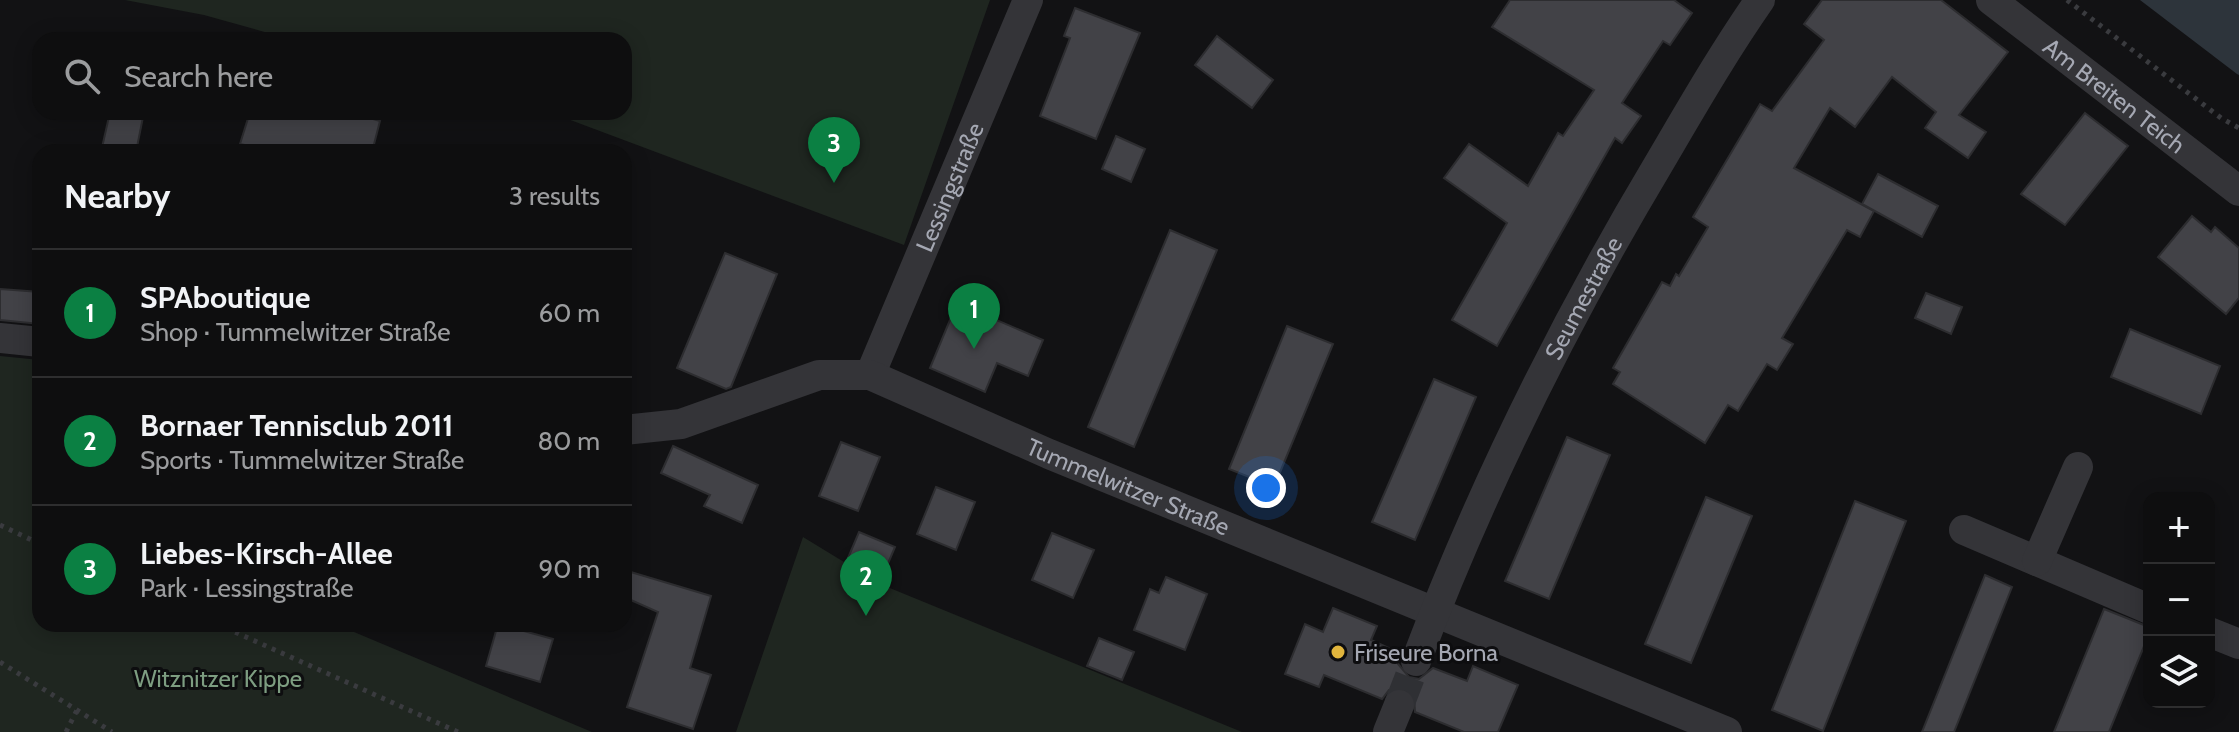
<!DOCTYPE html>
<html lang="en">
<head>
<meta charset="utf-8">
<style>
	body { margin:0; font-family:Cabin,sans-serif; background:#171718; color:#f1f3f6 }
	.controls { position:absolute; right:24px; bottom:24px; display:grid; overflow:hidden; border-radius:16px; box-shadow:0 4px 20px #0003 }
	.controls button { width:72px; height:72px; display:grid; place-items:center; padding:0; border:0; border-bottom:2px solid #2e2e2f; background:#0e0e0f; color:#f1f3f6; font:40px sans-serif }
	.you { position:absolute; left:1266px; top:488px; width:28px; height:28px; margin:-20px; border:6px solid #fff; border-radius:50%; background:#1a73e8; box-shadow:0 0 0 12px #1a73e833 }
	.badge { display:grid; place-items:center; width:52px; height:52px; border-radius:50%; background:#0b8043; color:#fff; font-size:26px; font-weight:700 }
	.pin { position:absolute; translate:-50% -66px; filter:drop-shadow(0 2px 4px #0008) }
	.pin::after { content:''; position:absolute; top:42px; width:28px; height:24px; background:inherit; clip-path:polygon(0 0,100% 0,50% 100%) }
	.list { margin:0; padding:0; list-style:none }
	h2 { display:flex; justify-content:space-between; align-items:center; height:104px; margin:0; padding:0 32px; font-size:34px }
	h2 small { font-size:26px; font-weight:400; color:#9b9c9e }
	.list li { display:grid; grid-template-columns:52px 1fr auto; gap:24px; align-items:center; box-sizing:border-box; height:128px; padding:0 32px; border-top:2px solid #2e2e2f }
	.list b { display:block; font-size:30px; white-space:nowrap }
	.list p { margin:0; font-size:26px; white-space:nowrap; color:#9b9c9e }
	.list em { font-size:26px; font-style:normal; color:#9b9c9e }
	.icon { flex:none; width:44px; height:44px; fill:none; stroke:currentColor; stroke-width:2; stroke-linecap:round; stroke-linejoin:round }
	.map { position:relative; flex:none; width:2239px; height:732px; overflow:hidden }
	.search { position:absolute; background:#0e0e0f; box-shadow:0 4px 20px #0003; left:32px; top:32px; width:600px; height:88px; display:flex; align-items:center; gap:20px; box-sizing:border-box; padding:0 28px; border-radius:24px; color:#9b9c9e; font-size:30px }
	.panel { position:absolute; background:#0e0e0f; box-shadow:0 4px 20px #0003; left:32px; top:144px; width:600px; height:488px; border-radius:24px }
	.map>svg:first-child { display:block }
	.green { fill:#1f2620 }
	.water { fill:#2d343b }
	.building { fill:#424247; stroke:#2d2d30; stroke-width:2 }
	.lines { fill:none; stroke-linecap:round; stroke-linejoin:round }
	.street-tunnel { stroke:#2f3034; stroke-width:30; stroke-dasharray:30 15; stroke-linecap:butt }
	.path { stroke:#3a3b3f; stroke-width:5; stroke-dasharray:4 6; stroke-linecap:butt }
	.street { stroke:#343438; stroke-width:30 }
	.poi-dot { fill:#e1b53d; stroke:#0d0d0f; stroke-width:3 }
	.labels { text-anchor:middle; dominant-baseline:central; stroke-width:6; stroke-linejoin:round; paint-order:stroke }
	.street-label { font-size:24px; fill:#a5a8b3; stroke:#0d0d0f }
	.poi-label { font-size:24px; fill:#a5a8b3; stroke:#0d0d0f; text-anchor:start }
	.park-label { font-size:24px; fill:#7d9d81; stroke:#0d0d0f }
</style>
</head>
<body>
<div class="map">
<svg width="2239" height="732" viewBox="0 0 2239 732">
	<rect width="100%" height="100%" fill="#121214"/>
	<!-- green -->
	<g class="green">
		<polygon points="125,0 990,0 904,245 549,112 624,112 624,40 293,40 204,15"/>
		<polygon points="0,356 40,360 40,624 335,624 592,732 0,732"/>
		<polygon points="803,537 880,584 1242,732 736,732"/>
	</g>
	<!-- water -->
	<polygon class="water" points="2140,0 2239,0 2239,75 2237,74"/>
	<!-- building -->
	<g class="building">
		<polygon points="1510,0 1674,0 1692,13 1670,45 1663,41 1622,103 1641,116 1622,143 1615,138 1497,346 1452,320 1507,223 1444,178 1469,144 1528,186 1558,133 1563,136 1594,90 1492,27"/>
		<polygon points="1822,0 1941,0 2008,52 1959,115 1986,132 1968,158 1925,128 1936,112 1892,77 1855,127 1830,108 1794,168 1874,211 1860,237 1847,230 1782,338 1793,344 1777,370 1767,364 1738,411 1728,405 1705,443 1613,384 1620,372 1613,368 1662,282 1670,286 1676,274 1679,276 1708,227 1693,217 1760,104 1772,111 1824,40 1804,24"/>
		<polygon points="1075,8 1140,33 1096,139 1040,116 1070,38 1064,36"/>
		<polygon points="1217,36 1273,80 1252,108 1195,65"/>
		<polygon points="110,112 144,112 136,152 101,152"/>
		<polygon points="250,112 349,112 380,121 372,152 243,152 245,145 240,144"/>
		<polygon points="2085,113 2128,146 2065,225 2021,194"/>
		<polygon points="1116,136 1145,149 1131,182 1102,169"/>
		<polygon points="1878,174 1938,206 1922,237 1862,204"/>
		<polygon points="2192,216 2211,232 2215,227 2239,248 2239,298 2226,314 2158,257"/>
		<polygon points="1170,230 1217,250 1134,447 1088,427"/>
		<polygon points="725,253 777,274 731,387 726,389 677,368"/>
		<polygon points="0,289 40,292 40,324 0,320"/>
		<polygon points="1926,293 1962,307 1951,334 1915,318"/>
		<polygon points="957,303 1043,340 1028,376 997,363 985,392 930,368"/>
		<polygon points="1287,326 1333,344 1274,487 1229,469"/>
		<polygon points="2130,329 2220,366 2201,414 2111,377"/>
		<polygon points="1434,379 1476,397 1415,540 1372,522"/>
		<polygon points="1567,437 1610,455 1549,599 1505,581"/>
		<polygon points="841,442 880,457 858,511 819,496"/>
		<polygon points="673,446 758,485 742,523 704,506 710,495 661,473"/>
		<polygon points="936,487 975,502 956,550 917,534"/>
		<polygon points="1706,497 1752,516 1691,663 1645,644"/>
		<polygon points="1855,501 1906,521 1823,731 1772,710"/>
		<polygon points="859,532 895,547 884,573 848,558"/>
		<polygon points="1052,533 1094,550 1073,598 1032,580"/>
		<polygon points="624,570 711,596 690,668 711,675 693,729 627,707 658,612 624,597"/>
		<polygon points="1985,575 2012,587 1954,732 1922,732"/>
		<polygon points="1166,577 1207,594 1185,650 1134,630 1150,589 1159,593"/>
		<polygon points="1333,608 1377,626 1371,640 1400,653 1398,664 1409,677 1419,679 1433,668 1467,681 1473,666 1518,685 1498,732 1464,732 1415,712 1414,695 1405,688 1389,690 1382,699 1324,675 1319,687 1285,674 1305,624 1323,632"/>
		<polygon points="2104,609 2149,627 2149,634 2109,732 2054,732"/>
		<polygon points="498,624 553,639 540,682 486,666"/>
		<polygon points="1099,638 1134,652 1122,680 1087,666"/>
	</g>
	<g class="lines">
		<!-- street-tunnel -->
		<polyline class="street-tunnel" points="1399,705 1416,661"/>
		<!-- path -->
		<g class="path">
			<polyline points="2067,0 2221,118 2239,128"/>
			<polyline points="0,525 40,544"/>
			<polyline points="217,624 458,732"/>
			<polyline points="0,662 112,732"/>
			<polyline points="66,732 77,710"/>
		</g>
		<!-- street -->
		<g class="street">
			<path id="s1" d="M1991 0 2239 191"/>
			<polyline points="0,338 40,342"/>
			<path id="s2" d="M870 375 1028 0"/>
			<path id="s3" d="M624 430 681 424 819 375H870L1049 454 1727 732"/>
			<polyline points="1964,530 2149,609"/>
			<polyline points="2037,561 2078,467"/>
			<polyline points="2209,632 2239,644"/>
			<path id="s4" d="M1416 661C1482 487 1563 324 1658 165 1691 109 1723 53 1760 0"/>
			<polyline points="1388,732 1399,705"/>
		</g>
	</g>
	<!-- markers -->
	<circle class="poi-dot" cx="1338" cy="652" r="8"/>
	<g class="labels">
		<!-- street labels -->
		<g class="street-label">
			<text stroke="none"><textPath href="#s1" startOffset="156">Am Breiten Teich</textPath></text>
			<text stroke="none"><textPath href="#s2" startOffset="204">Lessingstraße</textPath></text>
			<text stroke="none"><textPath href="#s4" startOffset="400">Seumestraße</textPath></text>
			<text stroke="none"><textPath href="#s3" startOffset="536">Tummelwitzer Straße</textPath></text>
		</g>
		<!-- poi labels -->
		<g class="poi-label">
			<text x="1354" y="652">Friseure Borna</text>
		</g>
		<!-- park labels -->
		<g class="park-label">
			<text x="218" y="678">Witznitzer Kippe</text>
		</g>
	</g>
</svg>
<div class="controls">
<button>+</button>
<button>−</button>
<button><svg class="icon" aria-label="layers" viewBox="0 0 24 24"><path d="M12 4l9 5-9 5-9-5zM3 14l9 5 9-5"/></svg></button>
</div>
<div class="you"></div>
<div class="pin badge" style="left:974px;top:349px">1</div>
<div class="pin badge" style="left:866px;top:616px">2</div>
<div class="pin badge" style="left:834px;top:183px">3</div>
<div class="search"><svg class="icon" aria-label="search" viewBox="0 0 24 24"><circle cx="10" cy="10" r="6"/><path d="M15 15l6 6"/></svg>Search here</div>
<section class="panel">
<h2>Nearby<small>3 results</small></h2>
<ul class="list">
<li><span class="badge">1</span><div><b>SPAboutique</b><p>Shop · Tummelwitzer Straße</p></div><em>60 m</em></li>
<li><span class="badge">2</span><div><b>Bornaer Tennisclub 2011</b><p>Sports · Tummelwitzer Straße</p></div><em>80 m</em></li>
<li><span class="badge">3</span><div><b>Liebes-Kirsch-Allee</b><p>Park · Lessingstraße</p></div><em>90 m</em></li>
</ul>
</section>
</div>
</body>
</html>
